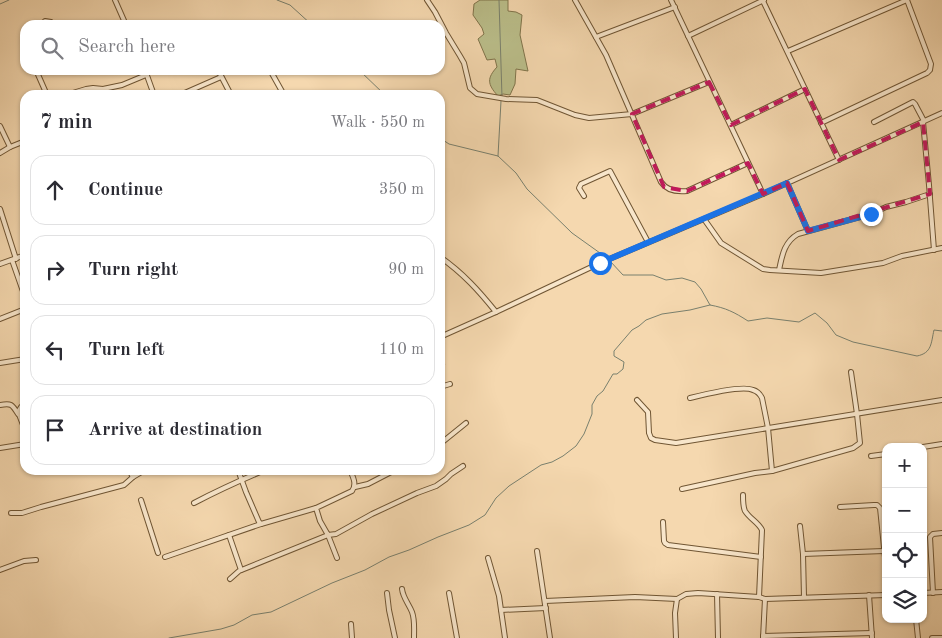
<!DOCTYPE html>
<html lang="en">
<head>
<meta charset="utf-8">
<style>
	body { margin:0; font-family:"Old Standard TT",serif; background:#f7f7f7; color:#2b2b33 }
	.controls { position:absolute; right:15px; bottom:15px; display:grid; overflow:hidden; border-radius:10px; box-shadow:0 1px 4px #0004 }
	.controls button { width:45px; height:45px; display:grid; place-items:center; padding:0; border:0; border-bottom:1px solid #e1e1e2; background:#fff; color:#2b2b33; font:25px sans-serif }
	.stop { position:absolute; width:15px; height:15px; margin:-11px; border:4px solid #1a73e8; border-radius:50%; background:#fff }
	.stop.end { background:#1a73e8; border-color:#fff; box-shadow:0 1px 5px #0008 }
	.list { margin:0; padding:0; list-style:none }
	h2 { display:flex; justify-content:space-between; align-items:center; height:65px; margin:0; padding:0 20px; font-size:21px }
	h2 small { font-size:16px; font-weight:400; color:#7c7c81 }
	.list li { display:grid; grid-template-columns:32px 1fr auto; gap:15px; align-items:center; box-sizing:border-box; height:70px; margin:0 10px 10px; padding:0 10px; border:1px solid #e1e1e2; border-radius:15px }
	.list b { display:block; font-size:19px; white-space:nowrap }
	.list em { font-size:16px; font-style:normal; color:#7c7c81 }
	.icon { flex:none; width:28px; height:28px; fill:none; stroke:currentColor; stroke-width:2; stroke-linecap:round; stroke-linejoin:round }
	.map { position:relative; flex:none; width:942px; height:638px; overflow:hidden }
	.search { position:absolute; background:#fff; box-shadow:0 1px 4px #0004; left:20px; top:20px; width:425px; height:55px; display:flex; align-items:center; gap:12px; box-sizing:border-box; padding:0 18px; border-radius:15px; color:#7c7c81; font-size:19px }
	.panel { position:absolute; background:#fff; box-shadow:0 1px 4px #0004; left:20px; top:90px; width:425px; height:385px; border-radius:15px }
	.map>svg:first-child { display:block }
	.green { fill:#bbbf8b; stroke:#80744b }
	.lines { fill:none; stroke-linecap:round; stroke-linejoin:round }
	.stream { stroke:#79806e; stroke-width:1 }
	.minor-casing { stroke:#705634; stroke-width:6 }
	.minor { stroke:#f8e6cb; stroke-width:4 }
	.route { stroke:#1a73e8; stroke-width:6 }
	.marked { fill:none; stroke:#c2185b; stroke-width:4; stroke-dasharray:10 6; stroke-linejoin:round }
</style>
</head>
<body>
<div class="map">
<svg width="942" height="638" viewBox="0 0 942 638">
	<rect width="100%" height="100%" fill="#f5d8af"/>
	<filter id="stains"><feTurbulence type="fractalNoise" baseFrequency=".004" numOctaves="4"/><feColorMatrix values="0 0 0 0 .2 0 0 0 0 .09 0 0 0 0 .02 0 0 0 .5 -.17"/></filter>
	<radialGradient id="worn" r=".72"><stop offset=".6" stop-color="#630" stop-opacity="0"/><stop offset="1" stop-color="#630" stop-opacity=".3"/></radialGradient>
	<!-- green -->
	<path class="green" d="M480 0H508V11L516 12 522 15 520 35 528 71 516 69 515 84 510 95 503 94 498 96C487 84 487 78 497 67L495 59 487 60 478 39 484 34 482 28 473 15 474 4Z"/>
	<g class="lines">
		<!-- stream -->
		<g class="stream">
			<polyline points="277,0 290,5 312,25"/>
			<polyline points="499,0 502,97"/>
			<polyline points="0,4 9,0"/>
			<polyline points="359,70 385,95"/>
			<polyline points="440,138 449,144 498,156 516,173 527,189 572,233 607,258"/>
			<polyline points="498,156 501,101"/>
			<path d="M610 261 623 275H653L666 280 682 278 695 282 701 289 710 305C726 308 734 312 748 321L767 318 799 322 815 313 827 323 836 335 853 342 917 356C932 353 931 343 934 330L942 331"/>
			<polyline points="169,638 221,629 234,625 252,615 271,612 332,583 365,570 389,557 409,550 438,537 469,525 485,515 496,498 509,486 541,465 552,462 563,456 576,446 584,434 592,414 592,405 597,396 603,391 613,374 617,374 623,369 624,362 614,356 614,351 632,330 639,326 646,320 662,314 690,310 710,305"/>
		</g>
		<defs>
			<g id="minor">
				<polyline points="115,0 126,25"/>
				<polyline points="427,0 435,12 446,33 460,56 464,63 470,88 477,94 506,99 537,100 575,115 589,118 632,114 709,82"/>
				<path d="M575 0 606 55 661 182C667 191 677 192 687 191L748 163"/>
				<polyline points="671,0 763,194"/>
				<polyline points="763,1 839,160"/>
				<polyline points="41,25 45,21 51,22 54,25"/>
				<polyline points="688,36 764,0"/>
				<polyline points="596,37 675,7"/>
				<polyline points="788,51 907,0"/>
				<polyline points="36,70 47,95"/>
				<polyline points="145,70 154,95"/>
				<polyline points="218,70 231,95"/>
				<polyline points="270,70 284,95"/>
				<polyline points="66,95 86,89 93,88 103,89 122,85 146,75"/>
				<polyline points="180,95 221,77"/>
				<polyline points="874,122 913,102 915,104 924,121"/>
				<polyline points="923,122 929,185 934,250"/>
				<polyline points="821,123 927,73 930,70 931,64 907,0"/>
				<polyline points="731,125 805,89"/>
				<polyline points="0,126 10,147"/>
				<polyline points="0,153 10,147 25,141"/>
				<polyline points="787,183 808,231"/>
				<polyline points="584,196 579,188 581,184 610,171 648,242"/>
				<polyline points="0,209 16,259"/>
				<polyline points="704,219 721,243 763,269 770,270 821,273 883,263 902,256 942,248"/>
				<path d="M440 257C463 273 479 291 496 312"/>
				<polyline points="12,260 25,297"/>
				<polyline points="0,264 25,255"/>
				<path d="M779 270C782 256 784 242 798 234L871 214 886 207 906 202 930 194"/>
				<polyline points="0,319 25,309"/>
				<polyline points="440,337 496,312 600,263 763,194 942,113"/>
				<polyline points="440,360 442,364"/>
				<polyline points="0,363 25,359"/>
				<polyline points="440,387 450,384"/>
				<polyline points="637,400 648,412 649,433 651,438 655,440 676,443 942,400"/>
				<path d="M0 405C11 403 12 404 18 414"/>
				<polyline points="25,406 21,407 18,412 25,430"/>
				<polyline points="440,444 466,423"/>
				<polyline points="923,447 942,444"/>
				<polyline points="0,448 25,444"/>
				<polyline points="871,456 886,454"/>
				<polyline points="129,470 133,477 145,470"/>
				<polyline points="238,470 246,492 259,522 261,524 316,508"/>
				<path d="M350 470C353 477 357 484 352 491L316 508 320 521 328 535 336 534 372 514 417 493 436 486 446 479 451 474 463 466"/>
				<polyline points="772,471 853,448 860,443 857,414 851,372"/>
				<polyline points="355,487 368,484 395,470"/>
				<path d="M682 489 755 473 772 471 768 428 762 398C760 394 757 391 753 390 743 385 702 395 690 398"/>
				<path d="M743 495C743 500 743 507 745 511 750 519 758 522 762 530L759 597"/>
				<polyline points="141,500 158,553"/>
				<path d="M194 503C217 491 241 480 265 470"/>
				<polyline points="840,507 874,505 877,505 880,508 886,567"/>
				<polyline points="11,513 22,513 41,507 124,485 133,477"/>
				<polyline points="663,522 664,541 665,543 668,545 761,557"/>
				<polyline points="800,526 803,554 804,597"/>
				<polyline points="229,535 241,570"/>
				<polyline points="537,551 550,638"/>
				<polyline points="803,554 884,551"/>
				<polyline points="165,557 261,524"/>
				<polyline points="488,558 499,596 505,638"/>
				<polyline points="0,570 24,561 36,560"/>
				<polyline points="230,579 239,571 244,569 328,535 337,558"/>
				<path d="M402 589C403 598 409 604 412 612 415 620 414 629 414 638"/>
				<polyline points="387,593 389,610 395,638"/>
				<polyline points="449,593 457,638"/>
				<polyline points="923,593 942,592"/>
				<polyline points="933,593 930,537 933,534 942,533"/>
				<polyline points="717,594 718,638"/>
				<polyline points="869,595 872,638"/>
				<polyline points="545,601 635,597 677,599 686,594 698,593 759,597 765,599 886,595"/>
				<polyline points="501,610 546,608"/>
				<polyline points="916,619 918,638"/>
				<polyline points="351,624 352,638"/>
				<polyline points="763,636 872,633"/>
				<polyline points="676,638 675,613 677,599"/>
				<polyline points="763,638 765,599"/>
				<polyline points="932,638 942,638"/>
			</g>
		</defs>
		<!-- minor casing -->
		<use href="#minor" class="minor-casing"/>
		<!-- minor -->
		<use href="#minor" class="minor"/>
	</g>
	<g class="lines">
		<!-- route -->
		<polyline class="route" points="600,263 787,183 808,231 871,214"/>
	</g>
	<!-- marked area -->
	<path class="marked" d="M709 82 731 125 805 89 839 160 923 122 930 194 808 231 787 183 763 194 748 163 687 191 664 187 632 114Z"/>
	<rect width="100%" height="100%" filter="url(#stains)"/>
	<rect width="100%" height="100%" fill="url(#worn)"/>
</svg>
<div class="controls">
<button>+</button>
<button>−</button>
<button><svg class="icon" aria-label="locate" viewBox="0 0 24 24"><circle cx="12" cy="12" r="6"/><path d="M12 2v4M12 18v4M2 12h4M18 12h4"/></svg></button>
<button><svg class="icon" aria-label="layers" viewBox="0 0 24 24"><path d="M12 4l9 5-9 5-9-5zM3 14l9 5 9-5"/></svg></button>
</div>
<div class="stop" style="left:600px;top:263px"></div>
<div class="stop end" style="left:871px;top:214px"></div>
<div class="search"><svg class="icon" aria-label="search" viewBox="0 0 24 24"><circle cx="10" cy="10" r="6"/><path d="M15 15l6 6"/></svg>Search here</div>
<section class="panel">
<h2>7 min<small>Walk · 550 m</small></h2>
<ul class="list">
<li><svg class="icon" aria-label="ahead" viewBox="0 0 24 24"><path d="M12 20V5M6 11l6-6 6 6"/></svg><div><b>Continue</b></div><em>350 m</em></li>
<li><svg class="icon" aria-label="right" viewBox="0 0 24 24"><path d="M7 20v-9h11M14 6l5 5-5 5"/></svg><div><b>Turn right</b></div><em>90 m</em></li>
<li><svg class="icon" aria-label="left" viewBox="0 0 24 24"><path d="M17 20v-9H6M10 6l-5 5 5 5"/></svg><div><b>Turn left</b></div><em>110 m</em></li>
<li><svg class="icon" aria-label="arrive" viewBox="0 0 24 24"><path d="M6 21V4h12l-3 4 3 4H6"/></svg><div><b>Arrive at destination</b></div></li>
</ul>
</section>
</div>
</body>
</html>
